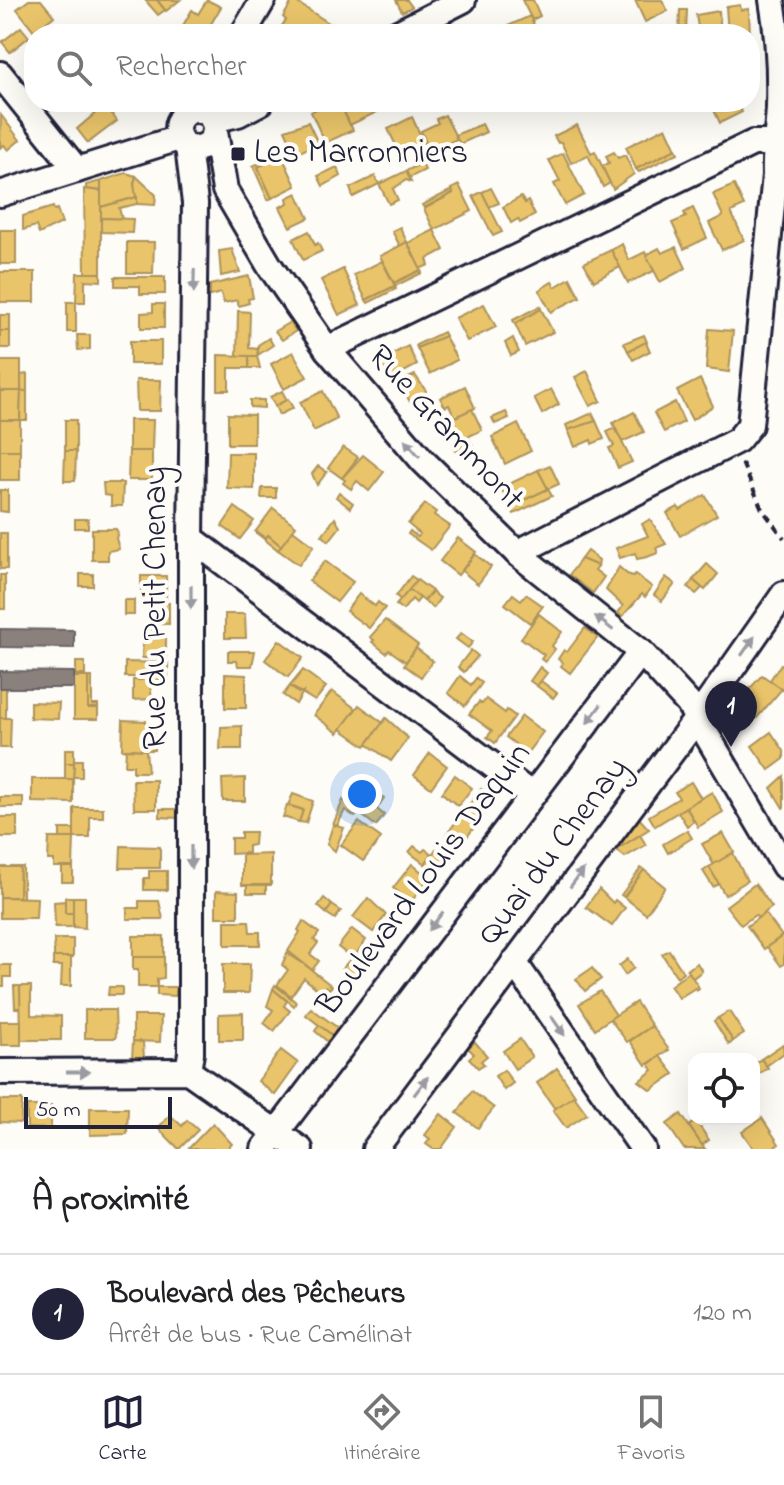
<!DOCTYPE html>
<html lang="fr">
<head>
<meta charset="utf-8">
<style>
	body { margin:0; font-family:"Indie Flower",sans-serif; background:#f6f6f6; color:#202124 }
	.controls { position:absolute; right:24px; bottom:24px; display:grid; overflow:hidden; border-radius:16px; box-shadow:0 8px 32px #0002 }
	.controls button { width:72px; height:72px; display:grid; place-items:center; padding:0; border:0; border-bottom:2px solid #e0e0e0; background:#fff; color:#202124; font:40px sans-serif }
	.scale { position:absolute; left:24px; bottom:20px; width:148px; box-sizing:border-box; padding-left:8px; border:4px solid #22223b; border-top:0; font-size:22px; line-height:28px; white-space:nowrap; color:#22223b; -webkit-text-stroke:6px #fdfcf7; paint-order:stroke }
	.you { position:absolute; left:362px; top:794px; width:28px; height:28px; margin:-20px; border:6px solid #fff; border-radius:50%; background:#1a73e8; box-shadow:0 0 0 12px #1a73e833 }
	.badge { display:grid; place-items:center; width:52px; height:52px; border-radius:50%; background:#22223b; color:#fff; font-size:26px; font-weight:700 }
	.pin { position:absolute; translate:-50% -66px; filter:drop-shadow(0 2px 4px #0008) }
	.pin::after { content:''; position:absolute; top:42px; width:28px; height:24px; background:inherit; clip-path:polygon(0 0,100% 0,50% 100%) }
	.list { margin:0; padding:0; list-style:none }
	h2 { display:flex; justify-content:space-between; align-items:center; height:104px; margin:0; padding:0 32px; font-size:34px }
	h2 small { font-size:26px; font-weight:400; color:#757577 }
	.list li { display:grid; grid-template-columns:52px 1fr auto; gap:24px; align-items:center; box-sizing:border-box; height:120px; padding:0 32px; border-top:2px solid #e0e0e0 }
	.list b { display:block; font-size:30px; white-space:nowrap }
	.list p { margin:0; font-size:26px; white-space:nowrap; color:#757577 }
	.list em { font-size:26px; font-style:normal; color:#757577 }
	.icon { flex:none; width:44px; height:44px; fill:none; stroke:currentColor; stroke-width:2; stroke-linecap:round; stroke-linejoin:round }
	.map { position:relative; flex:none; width:784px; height:1149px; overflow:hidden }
	.search { position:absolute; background:#fff; box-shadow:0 8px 32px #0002; left:24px; right:24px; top:24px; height:88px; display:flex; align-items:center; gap:20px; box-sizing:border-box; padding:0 28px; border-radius:32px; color:#757577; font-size:30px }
	.sheet { height:224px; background:#fff }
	nav { display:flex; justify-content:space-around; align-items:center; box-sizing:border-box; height:112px; border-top:2px solid #e0e0e0; background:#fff; font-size:22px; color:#757577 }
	nav a { display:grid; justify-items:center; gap:4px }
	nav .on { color:#22223b }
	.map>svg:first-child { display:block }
	.homes { fill:#e9c46a; stroke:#ad935c; stroke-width:2 }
	.industry { fill:#8a817c; stroke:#6b6468; stroke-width:2 }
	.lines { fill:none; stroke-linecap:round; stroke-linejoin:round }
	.minor-casing { stroke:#22223b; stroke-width:30 }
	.path { stroke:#22223b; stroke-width:4; stroke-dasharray:8 6; stroke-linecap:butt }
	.minor { stroke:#fdfcf7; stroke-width:24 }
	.oneway { fill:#9a9aa2 }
	.poi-dot { fill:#22223b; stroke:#fdfcf7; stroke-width:3 }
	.labels { text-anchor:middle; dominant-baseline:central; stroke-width:8; stroke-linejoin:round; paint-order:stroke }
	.poi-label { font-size:34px; fill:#22223b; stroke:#fdfcf7; text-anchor:start }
	.street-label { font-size:34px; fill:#22223b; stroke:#fdfcf7 }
</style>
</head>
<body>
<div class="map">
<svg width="784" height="1149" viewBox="0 0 784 1149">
	<rect width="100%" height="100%" fill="#fdfcf7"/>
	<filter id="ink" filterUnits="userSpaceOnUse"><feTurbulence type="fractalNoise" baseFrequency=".0125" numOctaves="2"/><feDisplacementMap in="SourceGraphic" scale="16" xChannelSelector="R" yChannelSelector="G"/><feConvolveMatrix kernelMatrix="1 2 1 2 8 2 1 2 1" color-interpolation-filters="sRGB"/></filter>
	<g filter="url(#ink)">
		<!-- homes -->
		<g class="homes">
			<polygon points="29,0 41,0 54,16 35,32 17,9"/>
			<polygon points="145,0 157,0 165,10 158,15"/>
			<polygon points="157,0 180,0 166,11"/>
			<polygon points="207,0 221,7 205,34 178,34 192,10 198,14"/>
			<polygon points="293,0 332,25 326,34 318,34 308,27 305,32 309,34 276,34 286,20 283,17"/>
			<polygon points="396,0 407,0 412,7 402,12"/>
			<polygon points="522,0 533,0 540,16 532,20"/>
			<polygon points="635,0 662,0 668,11 645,22"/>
			<polygon points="740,5 741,10 749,9 750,36 750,34 728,34 726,7"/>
			<polygon points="680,10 687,10 686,34 679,34"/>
			<polygon points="719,11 721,34 699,34 696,15"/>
			<polygon points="530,16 538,34 513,34 508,26"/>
			<polygon points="21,27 29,37 10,52 2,42"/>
			<polygon points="329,102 339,102 353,130 325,143 311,112"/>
			<polygon points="352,102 372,102 377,112 350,125 342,107"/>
			<polygon points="522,102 538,102 540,106 526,112"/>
			<polygon points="710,102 737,102 742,112 720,123"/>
			<polygon points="105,105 117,121 88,143 77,129"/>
			<polygon points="1,115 20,140 8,150 4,145 0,148"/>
			<polygon points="445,115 457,139 430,152 421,131 438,123 436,119"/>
			<polygon points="412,117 424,143 400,154 388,129"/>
			<polygon points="308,122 318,143 296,154 285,130"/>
			<polygon points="482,124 486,132 460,144 455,135"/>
			<polygon points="577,125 591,153 595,151 610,183 603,187 588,155 571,163 561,142 558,143 554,136"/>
			<polygon points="666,127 676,149 636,169 626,147"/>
			<polygon points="676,149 678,153 639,172 636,169"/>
			<polygon points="614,152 618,158 625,155 634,174 613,189 602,166 609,163 606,156"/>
			<polygon points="281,153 282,156 258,167 272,198 268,200 253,166"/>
			<polygon points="563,153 584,195 565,205 554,184 560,181 549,160"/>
			<polygon points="282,156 296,186 272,198 258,167"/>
			<polygon points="422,163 425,170 409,178 406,171"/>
			<polygon points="337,167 341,176 323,186 318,176"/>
			<polygon points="406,171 411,182 406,180 393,189 398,200 389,204 379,184"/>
			<polygon points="126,173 136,176 134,184 137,197 101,207 101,181"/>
			<polygon points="136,176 156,195 155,205 137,204 134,184"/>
			<polygon points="375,176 379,184 353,197 350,188"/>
			<polygon points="101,181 101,191 86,189 86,185"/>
			<polygon points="459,185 472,211 434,230 424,209 453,193 451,189"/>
			<polygon points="734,185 744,206 731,212 744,240 722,250 709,223 723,216 713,194"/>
			<polygon points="491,188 499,203 489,207 482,192"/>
			<polygon points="84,189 101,191 101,273 85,273"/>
			<polygon points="452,190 453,193 424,208 422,205"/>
			<polygon points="482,192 502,232 493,236 473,196"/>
			<polygon points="297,193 309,218 290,227 280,207 288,203 287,198"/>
			<polygon points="137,197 137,204 119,208 122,219 101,218 101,207"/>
			<polygon points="521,197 525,203 528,201 535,215 520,223 518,219 511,223 503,207"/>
			<polygon points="53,207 54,210 57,209 62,223 39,234 36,226 23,230 23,216"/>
			<polygon points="693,208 707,238 684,249 672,223 686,217 684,213"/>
			<polygon points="101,218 133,219 132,233 101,232"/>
			<polygon points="400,227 407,242 400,246 392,231"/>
			<rect x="0" y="230" width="16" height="34"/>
			<polygon points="434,230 444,250 427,259 429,265 420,269 408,243"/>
			<polygon points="309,231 315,245 318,243 322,251 303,260 293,239"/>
			<polygon points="127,242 154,242 153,273 127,273"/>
			<polygon points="407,242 421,270 394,283 380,256"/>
			<polygon points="622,244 629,260 645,252 654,271 628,283 611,250"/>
			<polygon points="676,247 686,268 660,282 646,255 659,248 662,253"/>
			<polygon points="232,249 240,272 221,276 219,251"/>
			<polygon points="611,250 620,267 594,281 584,263"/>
			<polygon points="382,261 395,286 366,300 354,275"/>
			<polygon points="343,269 360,305 339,315 321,280"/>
			<polygon points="421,270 422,273 395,286 394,283"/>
			<rect x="0" y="272" width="35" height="30"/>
			<polygon points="77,273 101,273 101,281 85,280 85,302 76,302"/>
			<polygon points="249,276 253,298 248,299 249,303 239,306 237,300 224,303 221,293 210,296 210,285"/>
			<polygon points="115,277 165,277 165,294 140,294 140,286 115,286"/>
			<polygon points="570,278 580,297 551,312 539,290 552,282 555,287"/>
			<polygon points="395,286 396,289 368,303 366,300"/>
			<rect x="67" y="302" width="9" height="30"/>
			<polygon points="153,304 164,304 164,328 141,328 141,313 153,312"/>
			<polygon points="484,304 496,327 467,341 455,318"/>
			<polygon points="540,306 541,309 515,324 513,320"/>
			<polygon points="541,309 553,332 525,346 515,324"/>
			<polygon points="238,311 250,312 249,348 258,349 257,356 237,356"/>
			<rect x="0" y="315" width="10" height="16"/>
			<polygon points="290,322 296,331 282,340 275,331"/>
			<polygon points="709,329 733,331 729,372 706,369"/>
			<rect x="0" y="331" width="10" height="17"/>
			<polygon points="443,332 445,336 417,348 416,345"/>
			<polygon points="77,335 90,335 90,349 78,350"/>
			<polygon points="644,335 647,342 628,351 624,343"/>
			<polygon points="445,336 457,360 430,374 417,348"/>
			<polygon points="269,338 273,345 258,355 258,345"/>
			<polygon points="513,338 519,352 511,356 505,343"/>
			<rect x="130" y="341" width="31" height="23"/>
			<polygon points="646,342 650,351 633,360 628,351"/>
			<polygon points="408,346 417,365 389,380 379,361"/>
			<polygon points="293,352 307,377 284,389 271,364"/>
			<polygon points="218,355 249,356 249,368 229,368 229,390 218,390"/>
			<polygon points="249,356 257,356 260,368 249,368"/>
			<rect x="0" y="361" width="21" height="30"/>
			<polygon points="587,371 601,401 590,406 575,377"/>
			<polygon points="27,374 27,391 21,391 21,375"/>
			<polygon points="415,375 426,391 425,394 410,402 399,382"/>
			<polygon points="700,379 713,406 692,420 677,391"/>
			<polygon points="136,380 161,380 160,411 137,411"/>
			<polygon points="465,386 475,408 455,417 449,405 445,407 440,398"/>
			<polygon points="551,389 559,404 542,414 534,398"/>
			<polygon points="0,391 21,391 20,420 0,420"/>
			<polygon points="21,391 27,391 27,420 20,420"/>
			<polygon points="282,391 287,400 275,406 270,397"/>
			<polygon points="323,391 337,419 314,431 300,402"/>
			<polygon points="288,399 293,408 279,415 275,406"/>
			<polygon points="250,400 264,400 264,408 250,407"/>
			<polygon points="675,402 684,422 664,432 654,413"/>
			<polygon points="472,409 482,430 459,441 453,429 449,431 445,422"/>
			<polygon points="506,412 509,418 495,424 492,418"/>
			<polygon points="634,412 644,432 622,442 613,423"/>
			<polygon points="592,413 596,421 568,430 566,425"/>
			<polygon points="228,414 254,415 254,444 228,444"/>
			<rect x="0" y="420" width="20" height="30"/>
			<rect x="65" y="420" width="11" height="31"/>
			<polygon points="129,420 153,420 152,451 129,451"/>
			<polygon points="596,421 604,439 592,444 591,440 575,447 568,430"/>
			<polygon points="518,424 531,451 505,464 492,437"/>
			<polygon points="615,428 632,462 618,468 609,448 614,446 607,432"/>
			<polygon points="468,437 472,444 456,451 453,444"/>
			<polygon points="343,447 358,457 342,478 328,468"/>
			<rect x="0" y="450" width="20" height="30"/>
			<polygon points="65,451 76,451 75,481 64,481"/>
			<polygon points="129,451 152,451 152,480 128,480"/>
			<polygon points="228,453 254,453 254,489 227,488"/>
			<polygon points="363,455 384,472 369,491 357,481 351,489 343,483 345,480 342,478"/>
			<polygon points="550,465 559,484 548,489 538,470"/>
			<polygon points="318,466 327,472 317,485 312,474"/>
			<polygon points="538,470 548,489 514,505 505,486"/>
			<polygon points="103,483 123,483 122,506 111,506 111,496 104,495"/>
			<polygon points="505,486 514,505 548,489 552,496 514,514 501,488"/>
			<polygon points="262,488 276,488 276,498 261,498"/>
			<polygon points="0,490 8,490 8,512 0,511"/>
			<polygon points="339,492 353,503 350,508 336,497"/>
			<polygon points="705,495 717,515 680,536 667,513 678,507 680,510"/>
			<polygon points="425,504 436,512 434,515 450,526 431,550 408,534 410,531 418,537 420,534 408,524"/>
			<polygon points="235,507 254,521 240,539 222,526"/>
			<polygon points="273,508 296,526 281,546 268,535 266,538 256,531"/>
			<polygon points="335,518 340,527 329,541 322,535"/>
			<rect x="75" y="519" width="13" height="9"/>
			<polygon points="650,519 666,544 656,548 658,553 647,557 637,559 635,553 620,558 616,548 648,536 642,524"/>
			<polygon points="92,529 116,529 118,533 116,538 119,549 108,551 108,560 92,560"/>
			<polygon points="293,530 314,546 299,565 278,550"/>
			<polygon points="256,531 266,538 268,535 281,546 278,550 255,532"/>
			<rect x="0" y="533" width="7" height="36"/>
			<polygon points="458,538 476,552 458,575 440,561"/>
			<polygon points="587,551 599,560 598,566 581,559"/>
			<polygon points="475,554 491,567 478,584 462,571"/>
			<polygon points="581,559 598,566 595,570 604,577 593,593 569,575"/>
			<polygon points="325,561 353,582 337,602 309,581"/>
			<polygon points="707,564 718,574 705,590 693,580"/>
			<polygon points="619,567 627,574 633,576 635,574 652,587 645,597 642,594 622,617 618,613 623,606 606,590"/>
			<rect x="80" y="574" width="13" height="12"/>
			<rect x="0" y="575" width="5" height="34"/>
			<rect x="141" y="576" width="25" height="22"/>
			<polygon points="411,576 417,580 401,600 396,596"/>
			<polygon points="666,577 675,584 662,601 654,595"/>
			<polygon points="417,580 432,591 424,601 409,590"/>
			<polygon points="693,580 702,588 696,594 688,587"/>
			<polygon points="409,590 420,598 416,603 412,599 403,610 396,605"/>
			<polygon points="432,592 440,598 433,608 424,601"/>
			<polygon points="359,594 375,606 378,602 385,608 369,628 346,611"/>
			<polygon points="513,594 521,600 526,594 543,606 530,623 505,604"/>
			<rect x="124" y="600" width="10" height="15"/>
			<polygon points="151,603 169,603 169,624 157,624 157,631 151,631"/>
			<polygon points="225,614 245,614 246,638 225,638"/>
			<polygon points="539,614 562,632 552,646 555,649 545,662 541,659 544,655 521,638"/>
			<polygon points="385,620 418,645 406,662 389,650 386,653 372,642 374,640 370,637"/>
			<polygon points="585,628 598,637 570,673 561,666 563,663 558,659 564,650 567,652"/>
			<polygon points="461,633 473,642 468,648 456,639"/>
			<polygon points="143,635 166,635 166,658 142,658"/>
			<polygon points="279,640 303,658 288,677 265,660"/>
			<polygon points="416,648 433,661 421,677 404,665"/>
			<polygon points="471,650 478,656 464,672 458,667"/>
			<polygon points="228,651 255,651 252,666 238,666 237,661 228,661"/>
			<rect x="76" y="662" width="9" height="13"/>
			<polygon points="125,662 168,663 168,680 154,681 149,677 152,699 133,700 133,680 142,680 142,677 125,677"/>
			<polygon points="781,664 784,666 784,691 770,680"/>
			<polygon points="540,667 547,673 537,686 530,681"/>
			<polygon points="303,670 326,687 315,701 290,686"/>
			<polygon points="225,674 246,675 246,708 225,708"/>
			<polygon points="762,675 782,689 756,719 736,704"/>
			<polygon points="460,676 471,685 476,678 482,683 465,706 448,693"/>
			<polygon points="74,677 88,677 88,708 98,708 98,719 74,719"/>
			<polygon points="88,677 92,677 92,705 98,705 98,708 88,708"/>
			<polygon points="541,681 557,693 553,698 537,686"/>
			<polygon points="290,686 298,693 303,692 296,704 283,695"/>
			<rect x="0" y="688" width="6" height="30"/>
			<polygon points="332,691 356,709 338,733 314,715"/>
			<polygon points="486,699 505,713 507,710 515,716 495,743 487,737 492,731 469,714 479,702 482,704"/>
			<polygon points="30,702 59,703 58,719 30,718"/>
			<polygon points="359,705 383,723 365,746 341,729"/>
			<polygon points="522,716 543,732 527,753 506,737"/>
			<polygon points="0,718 11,718 10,748 0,748"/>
			<polygon points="386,718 408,738 391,761 367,744"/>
			<polygon points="123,720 146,721 146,750 122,749"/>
			<polygon points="242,726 242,749 220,749 221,727"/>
			<polygon points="146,729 154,730 154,750 146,750"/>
			<polygon points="771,732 784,751 784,759 769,770 752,746"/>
			<rect x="65" y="749" width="9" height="14"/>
			<polygon points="126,749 146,750 148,772 133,772 133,765 125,765"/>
			<polygon points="430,753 447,766 431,788 414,775"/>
			<polygon points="74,760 82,760 82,777 73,777"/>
			<polygon points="65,763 74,763 73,779 65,779"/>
			<polygon points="455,775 472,788 458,806 442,793"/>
			<polygon points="784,776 784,807 783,808 771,788"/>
			<polygon points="245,778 245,801 223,801 222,779"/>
			<polygon points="32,779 73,779 73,803 32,802"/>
			<polygon points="133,780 156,780 156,809 134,809"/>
			<polygon points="691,782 701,798 655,826 649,816 679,798 675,792"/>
			<polygon points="481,789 495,800 460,846 446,835"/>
			<polygon points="712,792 723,812 698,827 686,807"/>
			<polygon points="370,793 375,797 378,793 384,798 377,809 384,815 376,826 359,813 367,803 364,801"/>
			<polygon points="293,794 313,801 306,823 299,822 303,810 288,805"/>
			<rect x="0" y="797" width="23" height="10"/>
			<polygon points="343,800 359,813 355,817 345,810 337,826 333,825"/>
			<polygon points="287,805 303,810 299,822 283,817"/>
			<polygon points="686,807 694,821 687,826 678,812"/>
			<polygon points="74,808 103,808 103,817 90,817 90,838 74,838"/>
			<polygon points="160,809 177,809 177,818 160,817"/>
			<polygon points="637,816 649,829 616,850 613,847"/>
			<rect x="0" y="817" width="17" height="20"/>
			<polygon points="359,822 381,838 363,861 341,845"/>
			<polygon points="333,825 344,828 335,851 327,844"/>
			<rect x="60" y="829" width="14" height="9"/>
			<polygon points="687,830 692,838 668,853 663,844"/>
			<polygon points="241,832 255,832 254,845 248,846 248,853 231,854 231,838 241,838"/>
			<polygon points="723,833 734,852 714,865 702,844"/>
			<polygon points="640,835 646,845 625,857 616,850"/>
			<polygon points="49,838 74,838 73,867 54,867 54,860 48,860"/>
			<polygon points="121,846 160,847 160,868 120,868"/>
			<polygon points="414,846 422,852 425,849 432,854 425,864 409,852"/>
			<polygon points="436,849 450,860 438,874 425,864"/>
			<polygon points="733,853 747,881 725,895 709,867"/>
			<polygon points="271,854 271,885 242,885 242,855"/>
			<polygon points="412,864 429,878 411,902 393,888"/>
			<polygon points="0,867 20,867 19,897 0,897"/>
			<polygon points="20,867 23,867 23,898 19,897"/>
			<rect x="62" y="867" width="11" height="15"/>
			<polygon points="709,867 719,884 713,887 703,871"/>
			<polygon points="641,868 644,870 624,897 621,895"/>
			<polygon points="644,870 665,887 646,914 624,897"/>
			<polygon points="149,871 167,871 167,890 144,890 144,878 149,878"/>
			<polygon points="755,884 772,907 758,918 755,915 741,925 726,906"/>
			<rect x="247" y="885" width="19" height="8"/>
			<polygon points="599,889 613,903 615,900 625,908 612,926 586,907"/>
			<polygon points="216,891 238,892 238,917 216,917"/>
			<polygon points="0,897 37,898 36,918 0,918"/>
			<rect x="65" y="897" width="8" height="16"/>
			<polygon points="73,897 85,897 85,928 73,927"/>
			<polygon points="324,898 332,905 326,913 318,906"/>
			<polygon points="368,898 386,915 373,932 353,917"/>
			<polygon points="65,901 65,913 73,913 73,927 55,927 54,902"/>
			<polygon points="139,901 159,901 163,919 127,919 127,908 139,908"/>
			<polygon points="332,905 341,911 335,919 326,913"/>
			<polygon points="765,913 782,936 764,949 747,926"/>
			<polygon points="225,921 249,921 250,932 260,932 260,945 225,945"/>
			<polygon points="303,921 319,933 314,940 318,943 310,954 319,961 312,970 288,951 300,932 298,930"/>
			<polygon points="352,929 366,940 353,959 338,947"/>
			<polygon points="784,935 784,964 781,966 767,947"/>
			<rect x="133" y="936" width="31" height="21"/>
			<rect x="54" y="939" width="19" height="18"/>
			<polygon points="669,950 683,972 677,977 662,954"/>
			<polygon points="287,953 304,964 332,986 329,989 326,986 321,992 304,978 291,996 277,985 288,970 282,965"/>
			<polygon points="53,957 71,957 71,986 61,986 62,966 53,966"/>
			<polygon points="133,957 164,957 164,978 157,979 157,987 138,987 138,970 133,970"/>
			<polygon points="352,957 363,966 353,979 341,970"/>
			<polygon points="628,959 634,968 625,975 619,966"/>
			<polygon points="697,963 702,971 693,978 687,970"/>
			<polygon points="223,964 250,964 249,993 223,993"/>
			<polygon points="0,965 11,965 11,977 4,977 4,986 0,986"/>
			<polygon points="592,968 601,979 585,991 576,979"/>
			<polygon points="689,972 699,988 697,990 695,988 679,998 670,986"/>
			<polygon points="275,985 296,1002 294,1006 273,989"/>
			<polygon points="14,986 20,986 21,1008 15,1008"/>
			<polygon points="20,986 31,986 31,1015 61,1016 61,1040 21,1040"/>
			<polygon points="109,987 122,987 122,995 108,995"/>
			<polygon points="157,987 176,987 176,996 157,995"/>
			<polygon points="273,989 287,1001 284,1006 290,1011 274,1031 264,1023 273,1010 267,1006"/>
			<polygon points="600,991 616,1015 595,1029 579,1004"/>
			<polygon points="636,1002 652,1026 627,1042 610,1019"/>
			<polygon points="311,1008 338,1028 333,1036 306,1015"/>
			<polygon points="85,1010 115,1010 116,1038 85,1038"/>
			<polygon points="729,1011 744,1034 733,1041 718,1018"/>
			<polygon points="243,1013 243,1040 219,1040 219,1014"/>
			<polygon points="133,1016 161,1016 160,1042 133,1041"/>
			<polygon points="718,1018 733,1041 729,1045 714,1021"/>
			<polygon points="0,1021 21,1021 21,1045 1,1045"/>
			<polygon points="319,1025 333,1036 328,1042 315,1031"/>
			<polygon points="652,1026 669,1050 646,1065 630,1041"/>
			<polygon points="520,1039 532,1057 515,1069 503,1051"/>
			<polygon points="133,1041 143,1042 144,1058 132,1058"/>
			<polygon points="475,1042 487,1056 481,1061 484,1064 478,1068 469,1058 474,1054 468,1048"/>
			<polygon points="783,1044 784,1053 766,1066 761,1059"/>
			<polygon points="281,1050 298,1063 275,1095 258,1081"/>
			<polygon points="660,1056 674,1074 651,1090 639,1081 653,1070 649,1064"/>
			<polygon points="761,1059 768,1068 754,1077 754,1064"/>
			<polygon points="557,1068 575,1095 555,1109 537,1083"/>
			<polygon points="504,1070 513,1083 504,1090 495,1076"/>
			<polygon points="472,1091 494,1108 478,1128 457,1113"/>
			<polygon points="574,1096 587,1114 566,1128 553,1110"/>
			<polygon points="0,1100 22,1100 21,1123 0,1122"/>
			<polygon points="27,1106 51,1106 51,1129 27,1128"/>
			<polygon points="90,1108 128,1108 127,1134 90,1135"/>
			<polygon points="441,1114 457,1127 441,1149 433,1149 426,1144 430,1139 425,1135"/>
			<polygon points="681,1114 689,1126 705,1149 684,1149 667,1124"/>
			<polygon points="170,1115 182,1126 187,1120 198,1130 179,1149 158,1128"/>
			<polygon points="762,1118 779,1144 772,1149 754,1149 742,1132"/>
			<polygon points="696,1121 709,1140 702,1145 689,1126"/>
			<polygon points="213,1123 232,1144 227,1149 188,1149"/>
		</g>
		<!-- industry -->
		<g class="industry">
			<polygon points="0,629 74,630 74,648 0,647"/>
			<polygon points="0,671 74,672 74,688 0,688"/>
		</g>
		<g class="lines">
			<defs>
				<g id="minor">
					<polyline points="243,34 263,0"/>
					<polyline points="396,34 463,0"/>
					<polyline points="0,74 77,170"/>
					<circle cx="196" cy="129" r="19"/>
					<polyline points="213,120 238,114 261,102"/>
					<polyline points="215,132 225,190 269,265 327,349 423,461 517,553 641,652 688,703 784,866"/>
					<polyline points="0,194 179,138"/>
					<polyline points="327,349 753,143 774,143 784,148"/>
					<polyline points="191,538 532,795"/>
					<path d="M517 553 738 440 750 425 775 175C774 151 778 130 779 107 780 71 778 35 772 0"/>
					<polyline points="514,962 643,1149"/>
					<polyline points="188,1071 191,1053 191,538 195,203 188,147"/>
					<polyline points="0,1072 188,1071 300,1149"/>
					<polyline points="264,1149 641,652"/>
					<polyline points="375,1149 698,717 784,594"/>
				</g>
			</defs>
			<!-- minor casing -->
			<use href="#minor" class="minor-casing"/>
			<!-- path -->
			<polyline class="path" points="742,463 762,509 784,538"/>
			<!-- minor -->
			<use href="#minor" class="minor"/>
		</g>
		<!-- one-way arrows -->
		<defs><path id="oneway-solid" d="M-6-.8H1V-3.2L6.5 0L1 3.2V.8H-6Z" transform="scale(2)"/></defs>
		<g class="oneway">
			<use href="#oneway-solid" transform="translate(194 281) rotate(91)"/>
			<use href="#oneway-solid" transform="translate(412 448) rotate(-131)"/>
			<use href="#oneway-solid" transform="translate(191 597) rotate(90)"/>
			<use href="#oneway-solid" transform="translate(604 623) rotate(-142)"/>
			<use href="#oneway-solid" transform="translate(748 646) rotate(-55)"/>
			<use href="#oneway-solid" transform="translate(594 714) rotate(127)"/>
			<use href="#oneway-solid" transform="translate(191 857) rotate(90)"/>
			<use href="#oneway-solid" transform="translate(577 878) rotate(-53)"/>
			<use href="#oneway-solid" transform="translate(436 921) rotate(127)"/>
			<use href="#oneway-solid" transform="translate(558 1026) rotate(55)"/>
			<use href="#oneway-solid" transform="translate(78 1072)"/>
			<use href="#oneway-solid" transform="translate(421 1086) rotate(-53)"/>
		</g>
	</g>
	<!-- markers -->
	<rect class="poi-dot" x="230" y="146" width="16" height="16" rx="4"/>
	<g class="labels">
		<!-- poi labels -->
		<g class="poi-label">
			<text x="254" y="154">Les Marronniers</text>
		</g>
		<!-- street labels -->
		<g class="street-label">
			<text transform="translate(445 428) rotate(47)">Rue Grammont</text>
			<text transform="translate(157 608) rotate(-90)">Rue du Petit Chenay</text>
			<text transform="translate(554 852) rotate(-53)">Quai du Chenay</text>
			<text transform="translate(425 880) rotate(-53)">Boulevard Louis Daquin</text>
		</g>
	</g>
</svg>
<div class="controls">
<button><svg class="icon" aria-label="locate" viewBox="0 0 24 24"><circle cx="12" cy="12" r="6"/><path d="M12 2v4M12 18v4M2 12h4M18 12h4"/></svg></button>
</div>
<div class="scale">50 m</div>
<div class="you"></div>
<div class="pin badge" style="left:731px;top:747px">1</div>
<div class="search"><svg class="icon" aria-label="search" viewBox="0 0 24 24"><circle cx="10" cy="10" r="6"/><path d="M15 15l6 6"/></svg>Rechercher</div>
</div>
<section class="sheet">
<h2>À proximité<small></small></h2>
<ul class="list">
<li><span class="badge">1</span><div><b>Boulevard des Pêcheurs</b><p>Arrêt de bus · Rue Camélinat</p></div><em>120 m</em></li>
</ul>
</section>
<nav>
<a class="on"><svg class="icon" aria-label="map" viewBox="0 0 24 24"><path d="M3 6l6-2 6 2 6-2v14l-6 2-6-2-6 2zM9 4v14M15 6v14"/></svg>Carte</a>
<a><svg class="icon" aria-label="directions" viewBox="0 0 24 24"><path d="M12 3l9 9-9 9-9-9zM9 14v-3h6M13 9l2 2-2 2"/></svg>Itinéraire</a>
<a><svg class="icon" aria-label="saved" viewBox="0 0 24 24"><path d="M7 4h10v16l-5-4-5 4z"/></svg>Favoris</a>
</nav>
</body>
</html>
